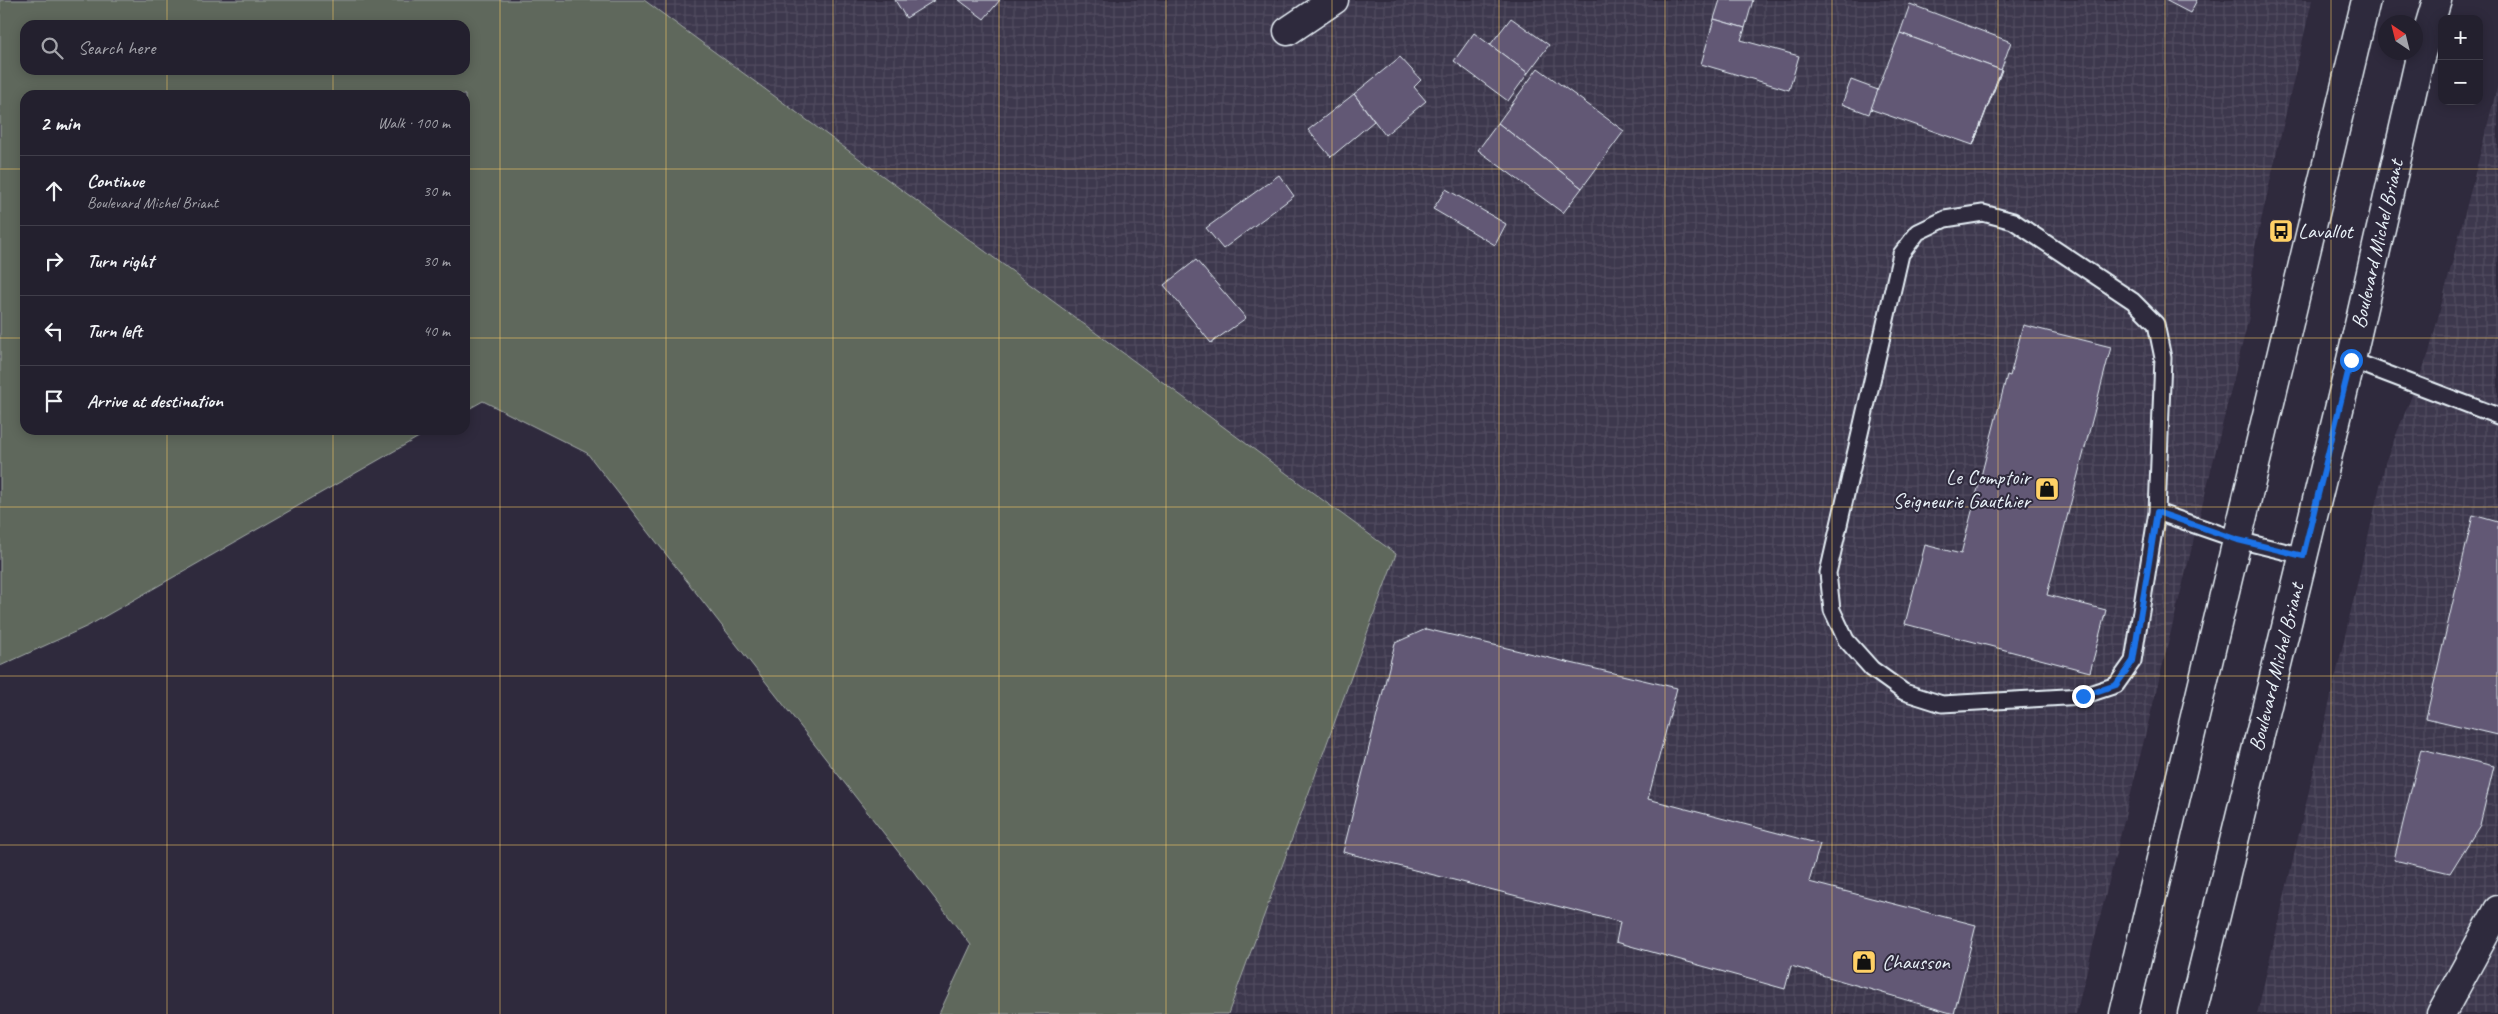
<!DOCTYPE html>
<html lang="en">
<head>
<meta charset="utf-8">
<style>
	body { margin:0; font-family:Caveat,sans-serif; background:#2b2836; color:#f1f3f6 }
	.controls { position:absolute; right:15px; top:15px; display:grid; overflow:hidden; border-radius:10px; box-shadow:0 2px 12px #0003 }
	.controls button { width:45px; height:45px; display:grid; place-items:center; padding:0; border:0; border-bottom:1px solid #403e4a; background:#23202e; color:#f1f3f6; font:25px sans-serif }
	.compass { position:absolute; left:2378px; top:15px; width:45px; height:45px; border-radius:50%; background:#23202e; box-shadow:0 2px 12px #0003; rotate:325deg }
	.stop { position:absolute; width:15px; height:15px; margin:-11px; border:4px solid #1a73e8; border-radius:50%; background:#fff }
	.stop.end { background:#1a73e8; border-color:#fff; box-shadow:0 1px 5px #0008 }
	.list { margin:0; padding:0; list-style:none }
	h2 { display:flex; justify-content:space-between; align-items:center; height:65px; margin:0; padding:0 20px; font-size:21px }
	h2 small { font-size:16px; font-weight:400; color:#a3a3aa }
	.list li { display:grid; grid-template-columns:32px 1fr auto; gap:15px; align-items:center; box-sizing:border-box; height:70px; padding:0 20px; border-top:1px solid #403e4a }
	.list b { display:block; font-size:19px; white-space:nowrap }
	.list p { margin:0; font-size:16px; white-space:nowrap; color:#a3a3aa }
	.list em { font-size:16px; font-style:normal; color:#a3a3aa }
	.icon { flex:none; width:28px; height:28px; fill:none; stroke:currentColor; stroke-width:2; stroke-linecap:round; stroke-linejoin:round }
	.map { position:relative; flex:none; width:2498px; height:1014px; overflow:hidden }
	.search { position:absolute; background:#23202e; box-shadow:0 2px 12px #0003; left:20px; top:20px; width:450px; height:55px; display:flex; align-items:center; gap:12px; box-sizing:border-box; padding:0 18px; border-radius:15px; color:#a3a3aa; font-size:19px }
	.panel { position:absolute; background:#23202e; box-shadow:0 2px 12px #0003; left:20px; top:90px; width:450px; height:345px; border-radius:15px }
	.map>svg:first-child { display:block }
	.industrial { fill:url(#industrial-grid) }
	.grass { fill:#5f675b; stroke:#a4acaa; fill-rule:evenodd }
	.building { fill:#625975; stroke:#e8f1f8 }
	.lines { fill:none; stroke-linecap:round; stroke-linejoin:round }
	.service-casing { stroke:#e8f1f8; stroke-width:19 }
	.minor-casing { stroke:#e8f1f8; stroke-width:31 }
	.secondary-casing { stroke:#e8f1f8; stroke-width:31 }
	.service { stroke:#2f2a3d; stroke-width:15 }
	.minor { stroke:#2f2a3d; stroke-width:28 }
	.secondary { stroke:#2f2a3d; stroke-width:28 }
	.route { stroke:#1a73e8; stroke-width:6 }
	.grid { fill:none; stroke:#ffd166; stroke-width:1; stroke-opacity:0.55 }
	.labels { text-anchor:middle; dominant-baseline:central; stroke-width:4; stroke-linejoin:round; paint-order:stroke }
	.poi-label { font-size:21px; fill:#e8f1f8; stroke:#2f2a3d; text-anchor:start }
	.street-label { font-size:21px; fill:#e8f1f8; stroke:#2f2a3d }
</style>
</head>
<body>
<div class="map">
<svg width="2498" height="1014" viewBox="0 0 2498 1014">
	<defs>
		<pattern id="industrial-grid" width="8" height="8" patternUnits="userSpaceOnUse" patternTransform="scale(1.25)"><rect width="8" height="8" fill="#3e384e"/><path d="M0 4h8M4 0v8" fill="none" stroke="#514c60"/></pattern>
	</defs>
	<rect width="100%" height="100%" fill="#2f2a3d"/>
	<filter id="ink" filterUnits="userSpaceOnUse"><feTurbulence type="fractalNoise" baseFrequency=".02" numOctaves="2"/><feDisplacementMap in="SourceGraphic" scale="10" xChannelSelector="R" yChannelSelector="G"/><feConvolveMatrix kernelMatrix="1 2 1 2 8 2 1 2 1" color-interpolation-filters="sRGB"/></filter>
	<g filter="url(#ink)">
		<!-- industrial -->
		<g class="industrial">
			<polygon points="644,0 2312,0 2254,251 2249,317 2076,1014 1228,1014 1396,554"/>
			<polygon points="2498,84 2498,1014 2257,1014 2386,460 2429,353"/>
		</g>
		<!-- grass -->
		<path class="grass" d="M0 0H644L1396 554 1228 1014H939L971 945 587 453 483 401 465 411V95H25V430H431L88 626 0 666ZM25 25H465V70H25Z"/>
		<!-- building -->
		<g class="building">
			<polygon points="895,0 935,0 906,18"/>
			<polygon points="959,0 1000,0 984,19"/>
			<polygon points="1720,0 1753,0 1745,28 1714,19"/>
			<polygon points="2165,0 2197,0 2190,13"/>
			<polygon points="1910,4 2011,42 2001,70 1900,33"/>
			<polygon points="1511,18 1549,45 1528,73 1490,45"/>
			<polygon points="1714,19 1745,28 1741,40 1799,56 1789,90 1701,64"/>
			<polygon points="1474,33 1528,73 1508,101 1454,61"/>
			<polygon points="1900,33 2001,70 1973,145 1870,109"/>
			<polygon points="1400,57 1421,80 1414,87 1426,101 1385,135 1354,94"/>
			<polygon points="1538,68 1624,131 1582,188 1498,123"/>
			<polygon points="2001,70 2002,70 1973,145"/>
			<polygon points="1851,80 1878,90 1869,114 1842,104"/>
			<polygon points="1354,94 1374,121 1331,157 1308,130"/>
			<polygon points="1498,123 1582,188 1563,213 1478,150"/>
			<polygon points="1279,175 1294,196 1223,249 1206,228"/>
			<polygon points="1446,189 1506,224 1495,245 1433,209"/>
			<polygon points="1196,260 1246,318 1211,343 1164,285"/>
			<polygon points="2023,325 2111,347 2047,595 2106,610 2090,672 1905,624 1925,545 1961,554 2007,375 2010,376"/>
			<polygon points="2473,515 2498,522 2498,735 2426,718"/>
			<polygon points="1426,629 1677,688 1648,799 1820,844 1809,882 1976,925 1954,1014 1791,966 1785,989 1616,942 1620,922 1343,852 1395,643"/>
			<polygon points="2421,749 2494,766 2480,825 2450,873 2394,860"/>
		</g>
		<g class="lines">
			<defs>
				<g id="service">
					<polyline points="2351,360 2498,416"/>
					<polyline points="2157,512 2133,661 2116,685 2083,696 1942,704 1904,692 1872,669 1846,640 1832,610 1828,573 1901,254 1918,232 1945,219 1983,213 2013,221 2133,301 2156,324 2163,358 2157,512 2238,540 2303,556"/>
				</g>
				<g id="minor">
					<polyline points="1288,31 1334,0"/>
					<polyline points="2441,1014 2498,910"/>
				</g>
				<g id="secondary">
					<polyline points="2124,1014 2366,0"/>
					<polyline points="2192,1014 2351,360 2420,57 2437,0"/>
				</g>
			</defs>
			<!-- service casing -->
			<use href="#service" class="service-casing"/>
			<!-- minor casing -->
			<use href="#minor" class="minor-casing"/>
			<!-- secondary casing -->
			<use href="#secondary" class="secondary-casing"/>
			<!-- service -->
			<use href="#service" class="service"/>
			<!-- minor -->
			<use href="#minor" class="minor"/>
			<!-- secondary -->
			<use href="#secondary" class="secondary"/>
		</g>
	</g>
	<g class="lines" filter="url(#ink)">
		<!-- route -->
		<polyline class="route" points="2083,696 2116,685 2133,661 2157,512 2238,540 2303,556 2351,360"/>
	</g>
	<!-- grid -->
	<path class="grid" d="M167 0V25M333 0V25M500 0V1014M666 0V1014M833 0V1014M999 0V1014M1166 0V1014M1332 0V1014M1499 0V1014M1665 0V1014M1832 0V1014M1998 0V1014M2165 0V1014M2331 0V1014M167 70V95M333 70V95M0 169H25M465 169H2498M0 338H25M465 338H2498M167 430V1014M333 430V1014M0 507H2498M0 676H2498M0 845H2498"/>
	<!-- icons -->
	<defs>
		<symbol id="bus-square" viewBox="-11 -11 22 22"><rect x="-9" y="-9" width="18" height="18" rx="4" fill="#ffd166" stroke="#2f2a3d"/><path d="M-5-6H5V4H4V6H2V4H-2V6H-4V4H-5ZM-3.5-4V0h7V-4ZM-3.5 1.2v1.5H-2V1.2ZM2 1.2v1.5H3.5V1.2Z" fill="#111"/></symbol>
		<symbol id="shop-square" viewBox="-11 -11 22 22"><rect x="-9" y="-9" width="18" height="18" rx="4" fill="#ffd166" stroke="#2f2a3d"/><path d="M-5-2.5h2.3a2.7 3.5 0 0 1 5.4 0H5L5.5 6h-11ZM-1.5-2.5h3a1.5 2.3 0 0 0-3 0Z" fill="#111"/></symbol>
	</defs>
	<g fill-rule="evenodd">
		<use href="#bus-square" x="2267" y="217" width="28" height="28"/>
		<use href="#shop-square" x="2033" y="475" width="28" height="28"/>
		<use href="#shop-square" x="1850" y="948" width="28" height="28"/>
	</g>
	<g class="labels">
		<!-- poi labels -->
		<g class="poi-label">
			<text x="2298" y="231">Lavallot</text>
			<text x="2030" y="477" text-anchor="end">Le Comptoir<tspan x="2030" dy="24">Seigneurie Gauthier</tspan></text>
			<text x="1882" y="962">Chausson</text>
		</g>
		<!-- street labels -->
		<g class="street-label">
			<text transform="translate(2377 244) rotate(-77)">Boulevard Michel Briant</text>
			<text transform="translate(2276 667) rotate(-76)">Boulevard Michel Briant</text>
		</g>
	</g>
</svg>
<div class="controls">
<button>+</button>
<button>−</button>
</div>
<svg class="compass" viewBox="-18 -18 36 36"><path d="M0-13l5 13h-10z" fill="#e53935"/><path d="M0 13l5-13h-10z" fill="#a3a3aa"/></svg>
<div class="stop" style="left:2351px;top:360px"></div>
<div class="stop end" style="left:2083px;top:696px"></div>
<div class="search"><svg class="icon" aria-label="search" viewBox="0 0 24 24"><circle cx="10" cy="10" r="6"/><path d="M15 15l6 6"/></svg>Search here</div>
<section class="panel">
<h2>2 min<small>Walk · 100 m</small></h2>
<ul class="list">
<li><svg class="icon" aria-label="ahead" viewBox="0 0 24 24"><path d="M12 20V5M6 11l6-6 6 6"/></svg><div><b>Continue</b><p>Boulevard Michel Briant</p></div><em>30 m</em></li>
<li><svg class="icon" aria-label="right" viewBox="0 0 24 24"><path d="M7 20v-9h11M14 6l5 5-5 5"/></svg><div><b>Turn right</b></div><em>30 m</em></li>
<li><svg class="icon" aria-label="left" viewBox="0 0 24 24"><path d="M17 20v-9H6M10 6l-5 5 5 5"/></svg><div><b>Turn left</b></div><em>40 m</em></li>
<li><svg class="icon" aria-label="arrive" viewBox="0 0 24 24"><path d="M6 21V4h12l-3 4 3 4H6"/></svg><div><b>Arrive at destination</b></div></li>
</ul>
</section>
</div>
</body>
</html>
